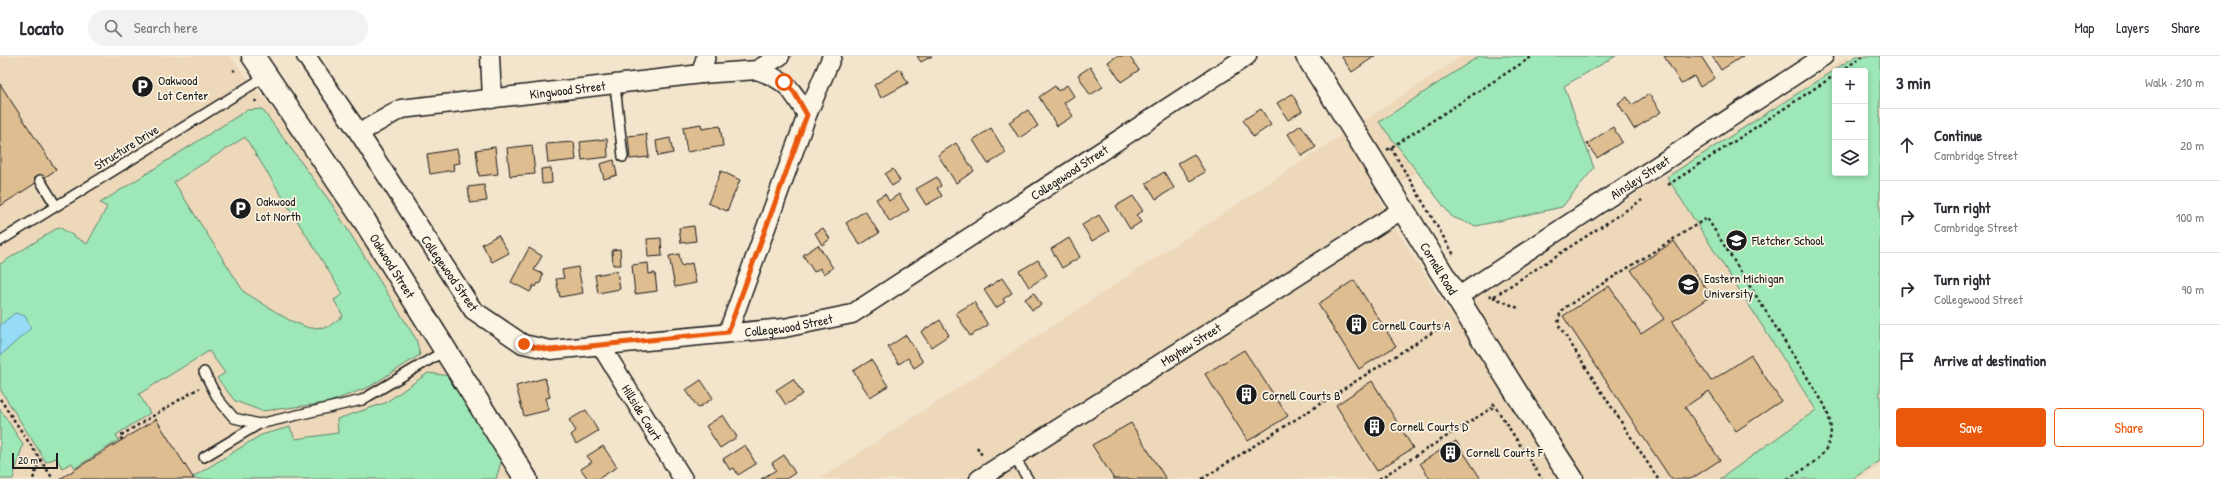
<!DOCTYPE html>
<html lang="en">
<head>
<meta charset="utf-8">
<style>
	body { margin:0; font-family:"Patrick Hand",sans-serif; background:#f2f2f3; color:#2b2b33 }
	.controls { position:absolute; right:12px; top:12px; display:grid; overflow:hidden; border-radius:4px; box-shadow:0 2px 6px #0003 }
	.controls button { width:36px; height:36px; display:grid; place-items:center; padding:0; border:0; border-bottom:1px solid #e1e1e2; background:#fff; color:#2b2b33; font:20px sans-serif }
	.scale { position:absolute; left:12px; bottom:10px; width:46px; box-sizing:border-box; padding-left:4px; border:2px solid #1c1c1c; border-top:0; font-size:11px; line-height:14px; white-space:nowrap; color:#1c1c1c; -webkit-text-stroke:3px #fcf5e5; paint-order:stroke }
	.stop { position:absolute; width:12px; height:12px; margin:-9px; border:3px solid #ea580c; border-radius:50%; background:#fff }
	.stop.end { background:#ea580c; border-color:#fff; box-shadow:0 1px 4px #0008 }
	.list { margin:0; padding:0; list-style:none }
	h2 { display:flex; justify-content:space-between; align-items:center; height:52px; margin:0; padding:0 16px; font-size:17px }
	h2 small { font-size:13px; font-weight:400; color:#7c7c81 }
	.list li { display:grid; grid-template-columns:26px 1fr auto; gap:12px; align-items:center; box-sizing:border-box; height:72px; padding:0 16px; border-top:1px solid #e1e1e2 }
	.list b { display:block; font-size:15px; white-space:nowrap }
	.list p { margin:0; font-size:13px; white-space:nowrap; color:#7c7c81 }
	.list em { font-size:13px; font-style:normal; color:#7c7c81 }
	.actions { display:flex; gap:8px; padding:12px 16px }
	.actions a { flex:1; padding:9px 0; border:1px solid #ea580c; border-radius:4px; text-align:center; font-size:14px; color:#ea580c }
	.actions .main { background:#ea580c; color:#fff }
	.icon { flex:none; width:22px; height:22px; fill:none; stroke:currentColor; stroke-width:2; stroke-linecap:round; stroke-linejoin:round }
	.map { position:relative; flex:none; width:1880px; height:423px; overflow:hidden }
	header { display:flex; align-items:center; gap:24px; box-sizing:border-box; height:56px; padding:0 20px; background:#fff; border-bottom:1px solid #e1e1e2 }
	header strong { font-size:19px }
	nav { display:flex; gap:22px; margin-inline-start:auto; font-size:14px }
	.search { width:280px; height:36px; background:#f2f2f3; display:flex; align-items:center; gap:10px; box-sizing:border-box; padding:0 14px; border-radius:22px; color:#7c7c81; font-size:15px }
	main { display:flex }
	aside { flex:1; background:#fff }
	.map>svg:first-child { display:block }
	.built { fill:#edd8ba }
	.green { fill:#9ee8b7; stroke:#5d826a; fill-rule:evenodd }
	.water { fill:#96dcf7; stroke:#658f9f }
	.building { fill:#debd90; stroke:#1c1c1c }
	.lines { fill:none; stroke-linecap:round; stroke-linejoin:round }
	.lane-casing { stroke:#1c1c1c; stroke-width:12 }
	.street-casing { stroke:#1c1c1c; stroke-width:21 }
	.secondary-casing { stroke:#1c1c1c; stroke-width:25 }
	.path { stroke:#1c1c1c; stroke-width:2.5; stroke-dasharray:3 3; stroke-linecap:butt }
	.lane { stroke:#fcf5e5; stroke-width:9 }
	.street { stroke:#fcf5e5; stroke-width:18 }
	.secondary { stroke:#fcf5e5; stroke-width:22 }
	.route { stroke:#ea580c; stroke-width:5 }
	.labels { text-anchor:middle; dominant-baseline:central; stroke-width:3.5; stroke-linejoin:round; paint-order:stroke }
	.poi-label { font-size:13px; fill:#1c1c1c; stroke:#fcf5e5; text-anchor:start }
	.street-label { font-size:13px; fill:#1c1c1c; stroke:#fcf5e5 }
</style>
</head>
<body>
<header>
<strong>Locato</strong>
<div class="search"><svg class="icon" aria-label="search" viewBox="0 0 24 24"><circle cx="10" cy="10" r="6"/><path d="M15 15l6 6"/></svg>Search here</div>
<nav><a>Map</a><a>Layers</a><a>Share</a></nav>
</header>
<main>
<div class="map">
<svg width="1880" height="423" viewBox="0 0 1880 423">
	<rect width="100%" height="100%" fill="#f3e4cc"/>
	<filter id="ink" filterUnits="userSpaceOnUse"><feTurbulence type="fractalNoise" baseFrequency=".025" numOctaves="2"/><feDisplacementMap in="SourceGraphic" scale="8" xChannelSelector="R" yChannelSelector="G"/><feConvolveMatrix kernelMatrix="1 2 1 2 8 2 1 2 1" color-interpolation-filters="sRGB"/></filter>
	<g filter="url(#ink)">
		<!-- built -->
		<g class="built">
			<polygon points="0,0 230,0 271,51 340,145 514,423 0,423"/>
			<polygon points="1462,0 1599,0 1378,141 1398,176 1449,257 1541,200 1848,0 1858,15 1835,15 1835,117 1865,117 1880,49 1880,410 1859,423 820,423"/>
		</g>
		<!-- green -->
		<g class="green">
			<polygon points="1479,0 1616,0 1564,30 1594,112 1562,151 1476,170 1452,161 1379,66"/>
			<path d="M1856 0H1880V405L1852 423H1720L1816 354 1667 121ZM1835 15H1865V117H1835Z"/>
			<path d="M262 53 331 147 416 283 420 299 369 331 327 347 262 355 235 345 217 322 225 317 209 295 139 338 150 357 116 379 119 384 75 412 72 407 62 412 56 402 46 406 0 333V208L59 171 87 188 107 151 100 147 247 54ZM245 81 343 238 334 244 343 260 328 271 309 272 289 264 244 236 174 126Z"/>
			<polygon points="428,317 450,320 502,403 496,423 194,423 193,421 261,379 290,371 295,383 338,377 337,363 385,347"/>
			<polygon points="0,353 23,388 13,423 0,423"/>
		</g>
		<!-- water -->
		<polygon class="water" points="15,257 25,260 31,272 0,300 0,269"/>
		<!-- building -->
		<g class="building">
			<polygon points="917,0 932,0 921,6"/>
			<polygon points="1117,0 1129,0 1139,14 1121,26 1108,6"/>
			<polygon points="1341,0 1375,0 1352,16"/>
			<polygon points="1664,0 1701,0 1715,22 1700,31 1694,20 1681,28"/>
			<polygon points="1712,0 1743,0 1721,14"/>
			<polygon points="1090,11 1103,31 1090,39 1078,19"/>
			<polygon points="900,13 908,27 881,42 874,29"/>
			<polygon points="0,28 56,114 0,150"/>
			<polygon points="1067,29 1074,40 1064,47 1073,60 1057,70 1039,41 1055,30 1058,35"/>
			<polygon points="1292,38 1302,55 1288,64 1277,47"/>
			<polygon points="1649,38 1661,56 1634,73 1618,47 1627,41 1632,49"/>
			<polygon points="1261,53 1271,69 1253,81 1243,64"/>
			<polygon points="1028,54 1038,70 1019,82 1009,66"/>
			<polygon points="701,68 702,73 720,70 723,90 687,96 683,71"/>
			<polygon points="1301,69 1316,91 1302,100 1288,78"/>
			<polygon points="1613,71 1622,86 1597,102 1587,88"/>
			<polygon points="991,72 1006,97 988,108 973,84"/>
			<polygon points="646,78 649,101 630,103 628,80"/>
			<polygon points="670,82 673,97 658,100 656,85"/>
			<polygon points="607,83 608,101 582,104 580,86"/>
			<polygon points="574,86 576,104 548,107 546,88"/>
			<polygon points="956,87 974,115 956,127 938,99"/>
			<polygon points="532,89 535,118 510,120 507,92"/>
			<polygon points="495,91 498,118 479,120 476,94"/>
			<polygon points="457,93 460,107 453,108 454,114 430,118 427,98"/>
			<polygon points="1194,98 1205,116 1190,125 1178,107"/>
			<polygon points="614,104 617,119 604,123 600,108"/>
			<polygon points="551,112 552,127 542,128 541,113"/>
			<polygon points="893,113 900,125 892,130 885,118"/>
			<polygon points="721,115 740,124 727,155 708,147"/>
			<polygon points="1164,116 1174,132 1156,143 1146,127"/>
			<polygon points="937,121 941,130 937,132 942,140 926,149 916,133"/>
			<polygon points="484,129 487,145 470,147 468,131"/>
			<polygon points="885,138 889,145 899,138 909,154 890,166 876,143"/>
			<polygon points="1133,140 1143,155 1136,159 1141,166 1130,173 1116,150"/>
			<polygon points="865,155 879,177 860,189 846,167"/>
			<polygon points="1099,159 1109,175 1092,185 1082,169"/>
			<polygon points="694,170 696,185 681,187 679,172"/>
			<polygon points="823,172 830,183 822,189 815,177"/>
			<polygon points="498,179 509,197 492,206 482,188"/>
			<polygon points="661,182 662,200 648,201 647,183"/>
			<polygon points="1069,182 1080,201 1062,212 1051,193"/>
			<polygon points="1674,185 1711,240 1672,266 1711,325 1751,299 1781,345 1736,375 1709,335 1685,351 1720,404 1691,423 1671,423 1563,260 1609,230 1641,278 1664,263 1631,214"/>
			<polygon points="818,189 833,212 824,218 820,212 814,216 803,199"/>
			<polygon points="529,192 542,200 534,214 543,218 540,228 538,227 536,231 534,229 530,236 511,226"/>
			<polygon points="620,193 621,209 613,209 612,194"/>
			<polygon points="679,198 681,210 692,207 696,227 675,231 669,200"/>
			<polygon points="1038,204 1047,219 1029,231 1019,215"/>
			<polygon points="648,207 649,218 655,217 657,235 635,238 632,209"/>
			<polygon points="578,211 583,237 560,241 556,223 564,222 562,214"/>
			<polygon points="617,215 620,233 598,237 595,219"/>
			<polygon points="1002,222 1012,237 1003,243 1005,246 996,252 984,234"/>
			<polygon points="1354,224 1396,290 1359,313 1318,248"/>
			<polygon points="1034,237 1041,249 1032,254 1025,243"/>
			<polygon points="974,246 988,269 970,280 956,257"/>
			<polygon points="940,264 949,279 931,291 921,276"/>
			<polygon points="906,279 923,306 914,312 908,302 899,308 888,291"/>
			<polygon points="1244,294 1288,360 1248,385 1205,318"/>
			<polygon points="871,304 888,330 870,341 853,315"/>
			<polygon points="545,322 550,341 546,342 549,354 524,360 516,330"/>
			<polygon points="793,323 803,338 786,349 776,334"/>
			<polygon points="701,324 713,342 698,352 686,334"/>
			<polygon points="1372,325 1413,392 1377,415 1336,349"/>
			<polygon points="586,354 598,375 576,388 571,379 576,375 569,364"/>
			<polygon points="723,359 737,381 720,392 706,370"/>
			<polygon points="156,363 194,423 60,423 122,384"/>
			<polygon points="1131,367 1166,423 1114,423 1092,389"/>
			<polygon points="1456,385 1481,423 1430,423 1420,407"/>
			<polygon points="745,389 756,408 738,419 734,412 730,414 723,403"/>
			<polygon points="603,390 617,411 598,423 588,423 581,413 592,406 587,400"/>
			<polygon points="784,399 795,417 786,423 761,423 776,414 772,407"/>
		</g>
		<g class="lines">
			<defs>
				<g id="lane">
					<polyline points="615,29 623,101"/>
					<polyline points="40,124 56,150"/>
					<polyline points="0,185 266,20"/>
					<polyline points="204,316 218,343 234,362 259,368"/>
					<polyline points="204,401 259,368 362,344 446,294"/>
					<polyline points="1014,401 1028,423"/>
				</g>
				<g id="street">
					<path id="s1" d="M306 0 359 77 473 254 523 288 551 294 784 272 852 258 1247 0"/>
					<polyline points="490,0 492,43"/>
					<path d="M757 14C787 25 791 32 807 59"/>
					<polyline points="701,18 706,0"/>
					<path id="s2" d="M359 77 401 53 701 18 757 14 780 0"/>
					<path id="s3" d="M1456 242 1824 0"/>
					<polyline points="728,276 807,59 832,0"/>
					<path id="s4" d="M601 290 683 423"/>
					<path id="s5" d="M979 423 1403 153"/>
				</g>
				<g id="secondary">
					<path id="s6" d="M253 0 364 164 526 423"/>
					<path id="s7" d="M1307 0C1397 140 1480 284 1572 423"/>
				</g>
			</defs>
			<!-- lane casing -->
			<use href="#lane" class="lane-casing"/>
			<!-- street casing -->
			<use href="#street" class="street-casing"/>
			<!-- secondary casing -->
			<use href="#secondary" class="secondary-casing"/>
			<!-- path -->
			<g class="path">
				<polyline points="233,15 235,14"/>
				<polyline points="1841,15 1863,0"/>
				<polyline points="255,44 256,46"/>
				<polyline points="1391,92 1454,199"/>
				<polyline points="1387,94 1533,0"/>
				<polyline points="1668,129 1835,19"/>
				<polyline points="1489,239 1493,241 1642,144"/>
				<polyline points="1493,241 1518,252"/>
				<polyline points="0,343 40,403 33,423"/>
				<polyline points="1493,347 1542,423"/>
				<polyline points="122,384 120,380 199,332"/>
				<polyline points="977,391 983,401"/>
				<polyline points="40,403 53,423"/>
				<polyline points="1202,423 1444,269 1446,271"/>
				<polyline points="1379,423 1495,350"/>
				<path d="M1658 423 1558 268 1560 258 1564 252 1707 162 1824 348C1842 389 1822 404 1787 423"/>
			</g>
			<!-- lane -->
			<use href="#lane" class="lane"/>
			<!-- street -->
			<use href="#street" class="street"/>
			<!-- secondary -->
			<use href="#secondary" class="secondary"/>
		</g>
	</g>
	<g class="lines" filter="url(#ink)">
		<!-- route -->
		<polyline class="route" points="524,288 551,294 728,276 807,59 794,36 784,26"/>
	</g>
	<!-- icons -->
	<defs>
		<symbol id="parking-disc" viewBox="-11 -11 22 22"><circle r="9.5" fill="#1c1c1c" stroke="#fcf5e5"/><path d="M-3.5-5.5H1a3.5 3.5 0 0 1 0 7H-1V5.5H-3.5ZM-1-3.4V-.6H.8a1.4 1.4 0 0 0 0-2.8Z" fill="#fff"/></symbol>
		<symbol id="school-disc" viewBox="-11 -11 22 22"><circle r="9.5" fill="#1c1c1c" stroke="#fcf5e5"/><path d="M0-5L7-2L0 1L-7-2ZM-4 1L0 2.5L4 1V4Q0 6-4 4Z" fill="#fff"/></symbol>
		<symbol id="university-disc" viewBox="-11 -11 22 22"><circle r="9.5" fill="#1c1c1c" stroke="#fcf5e5"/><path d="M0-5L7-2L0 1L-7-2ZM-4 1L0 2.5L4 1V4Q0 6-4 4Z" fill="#fff"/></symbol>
		<symbol id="building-disc" viewBox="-11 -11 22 22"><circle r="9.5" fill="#1c1c1c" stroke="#fcf5e5"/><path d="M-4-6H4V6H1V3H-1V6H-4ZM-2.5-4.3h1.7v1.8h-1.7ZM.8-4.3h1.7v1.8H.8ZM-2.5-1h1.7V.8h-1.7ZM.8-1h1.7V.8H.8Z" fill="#fff"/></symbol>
	</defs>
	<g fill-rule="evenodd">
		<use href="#parking-disc" x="130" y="18" width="25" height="25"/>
		<use href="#parking-disc" x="228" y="140" width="25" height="25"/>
		<use href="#school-disc" x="1724" y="172" width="25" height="25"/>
		<use href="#university-disc" x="1676" y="216" width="25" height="25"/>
		<use href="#building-disc" x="1344" y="256" width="25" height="25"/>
		<use href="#building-disc" x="1234" y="326" width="25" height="25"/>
		<use href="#building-disc" x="1362" y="358" width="25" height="25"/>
		<use href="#building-disc" x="1438" y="384" width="25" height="25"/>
	</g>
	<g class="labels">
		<!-- poi labels -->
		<g class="poi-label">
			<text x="158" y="24">Oakwood<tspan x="158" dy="15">Lot Center</tspan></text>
			<text x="256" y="145">Oakwood<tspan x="256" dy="15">Lot North</tspan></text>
			<text x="1752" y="184">Fletcher School</text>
			<text x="1704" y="222">Eastern Michigan<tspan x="1704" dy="15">University</tspan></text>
			<text x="1372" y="269">Cornell Courts A</text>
			<text x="1262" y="339">Cornell Courts B</text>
			<text x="1390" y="370">Cornell Courts D</text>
			<text x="1466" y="396">Cornell Courts F</text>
		</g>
		<!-- street labels -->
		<g class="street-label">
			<text stroke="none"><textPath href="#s2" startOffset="216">Kingwood Street</textPath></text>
			<text transform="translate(126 91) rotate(-32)">Structure Drive</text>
			<text stroke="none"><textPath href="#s1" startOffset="956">Collegewood Street</textPath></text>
			<text stroke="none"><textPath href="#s3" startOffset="220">Ainsley Street</textPath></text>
			<text stroke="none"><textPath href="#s6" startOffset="252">Oakwood Street</textPath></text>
			<text stroke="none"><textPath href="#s7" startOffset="250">Cornell Road</textPath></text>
			<text transform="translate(450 217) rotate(55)">Collegewood Street</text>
			<text stroke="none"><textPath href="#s1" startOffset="632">Collegewood Street</textPath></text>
			<text stroke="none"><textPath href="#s5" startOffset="251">Mayhew Street</textPath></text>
			<text stroke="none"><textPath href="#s4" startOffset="78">Hillside Court</textPath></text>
		</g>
	</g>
</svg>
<div class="controls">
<button>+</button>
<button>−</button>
<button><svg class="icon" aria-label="layers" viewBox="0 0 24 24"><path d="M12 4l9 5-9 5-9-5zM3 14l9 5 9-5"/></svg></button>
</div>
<div class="scale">20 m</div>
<div class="stop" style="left:784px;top:26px"></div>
<div class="stop end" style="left:524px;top:288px"></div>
</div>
<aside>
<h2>3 min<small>Walk · 210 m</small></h2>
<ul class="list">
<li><svg class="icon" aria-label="ahead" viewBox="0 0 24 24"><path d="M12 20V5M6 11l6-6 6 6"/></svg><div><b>Continue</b><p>Cambridge Street</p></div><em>20 m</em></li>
<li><svg class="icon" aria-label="right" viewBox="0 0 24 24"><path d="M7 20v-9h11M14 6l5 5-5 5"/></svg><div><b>Turn right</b><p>Cambridge Street</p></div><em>100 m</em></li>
<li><svg class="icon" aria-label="right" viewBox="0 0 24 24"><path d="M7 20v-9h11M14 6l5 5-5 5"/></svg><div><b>Turn right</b><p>Collegewood Street</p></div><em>90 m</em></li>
<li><svg class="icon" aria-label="arrive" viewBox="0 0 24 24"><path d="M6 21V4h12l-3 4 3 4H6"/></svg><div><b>Arrive at destination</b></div></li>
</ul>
<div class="actions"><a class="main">Save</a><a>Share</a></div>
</aside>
</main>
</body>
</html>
